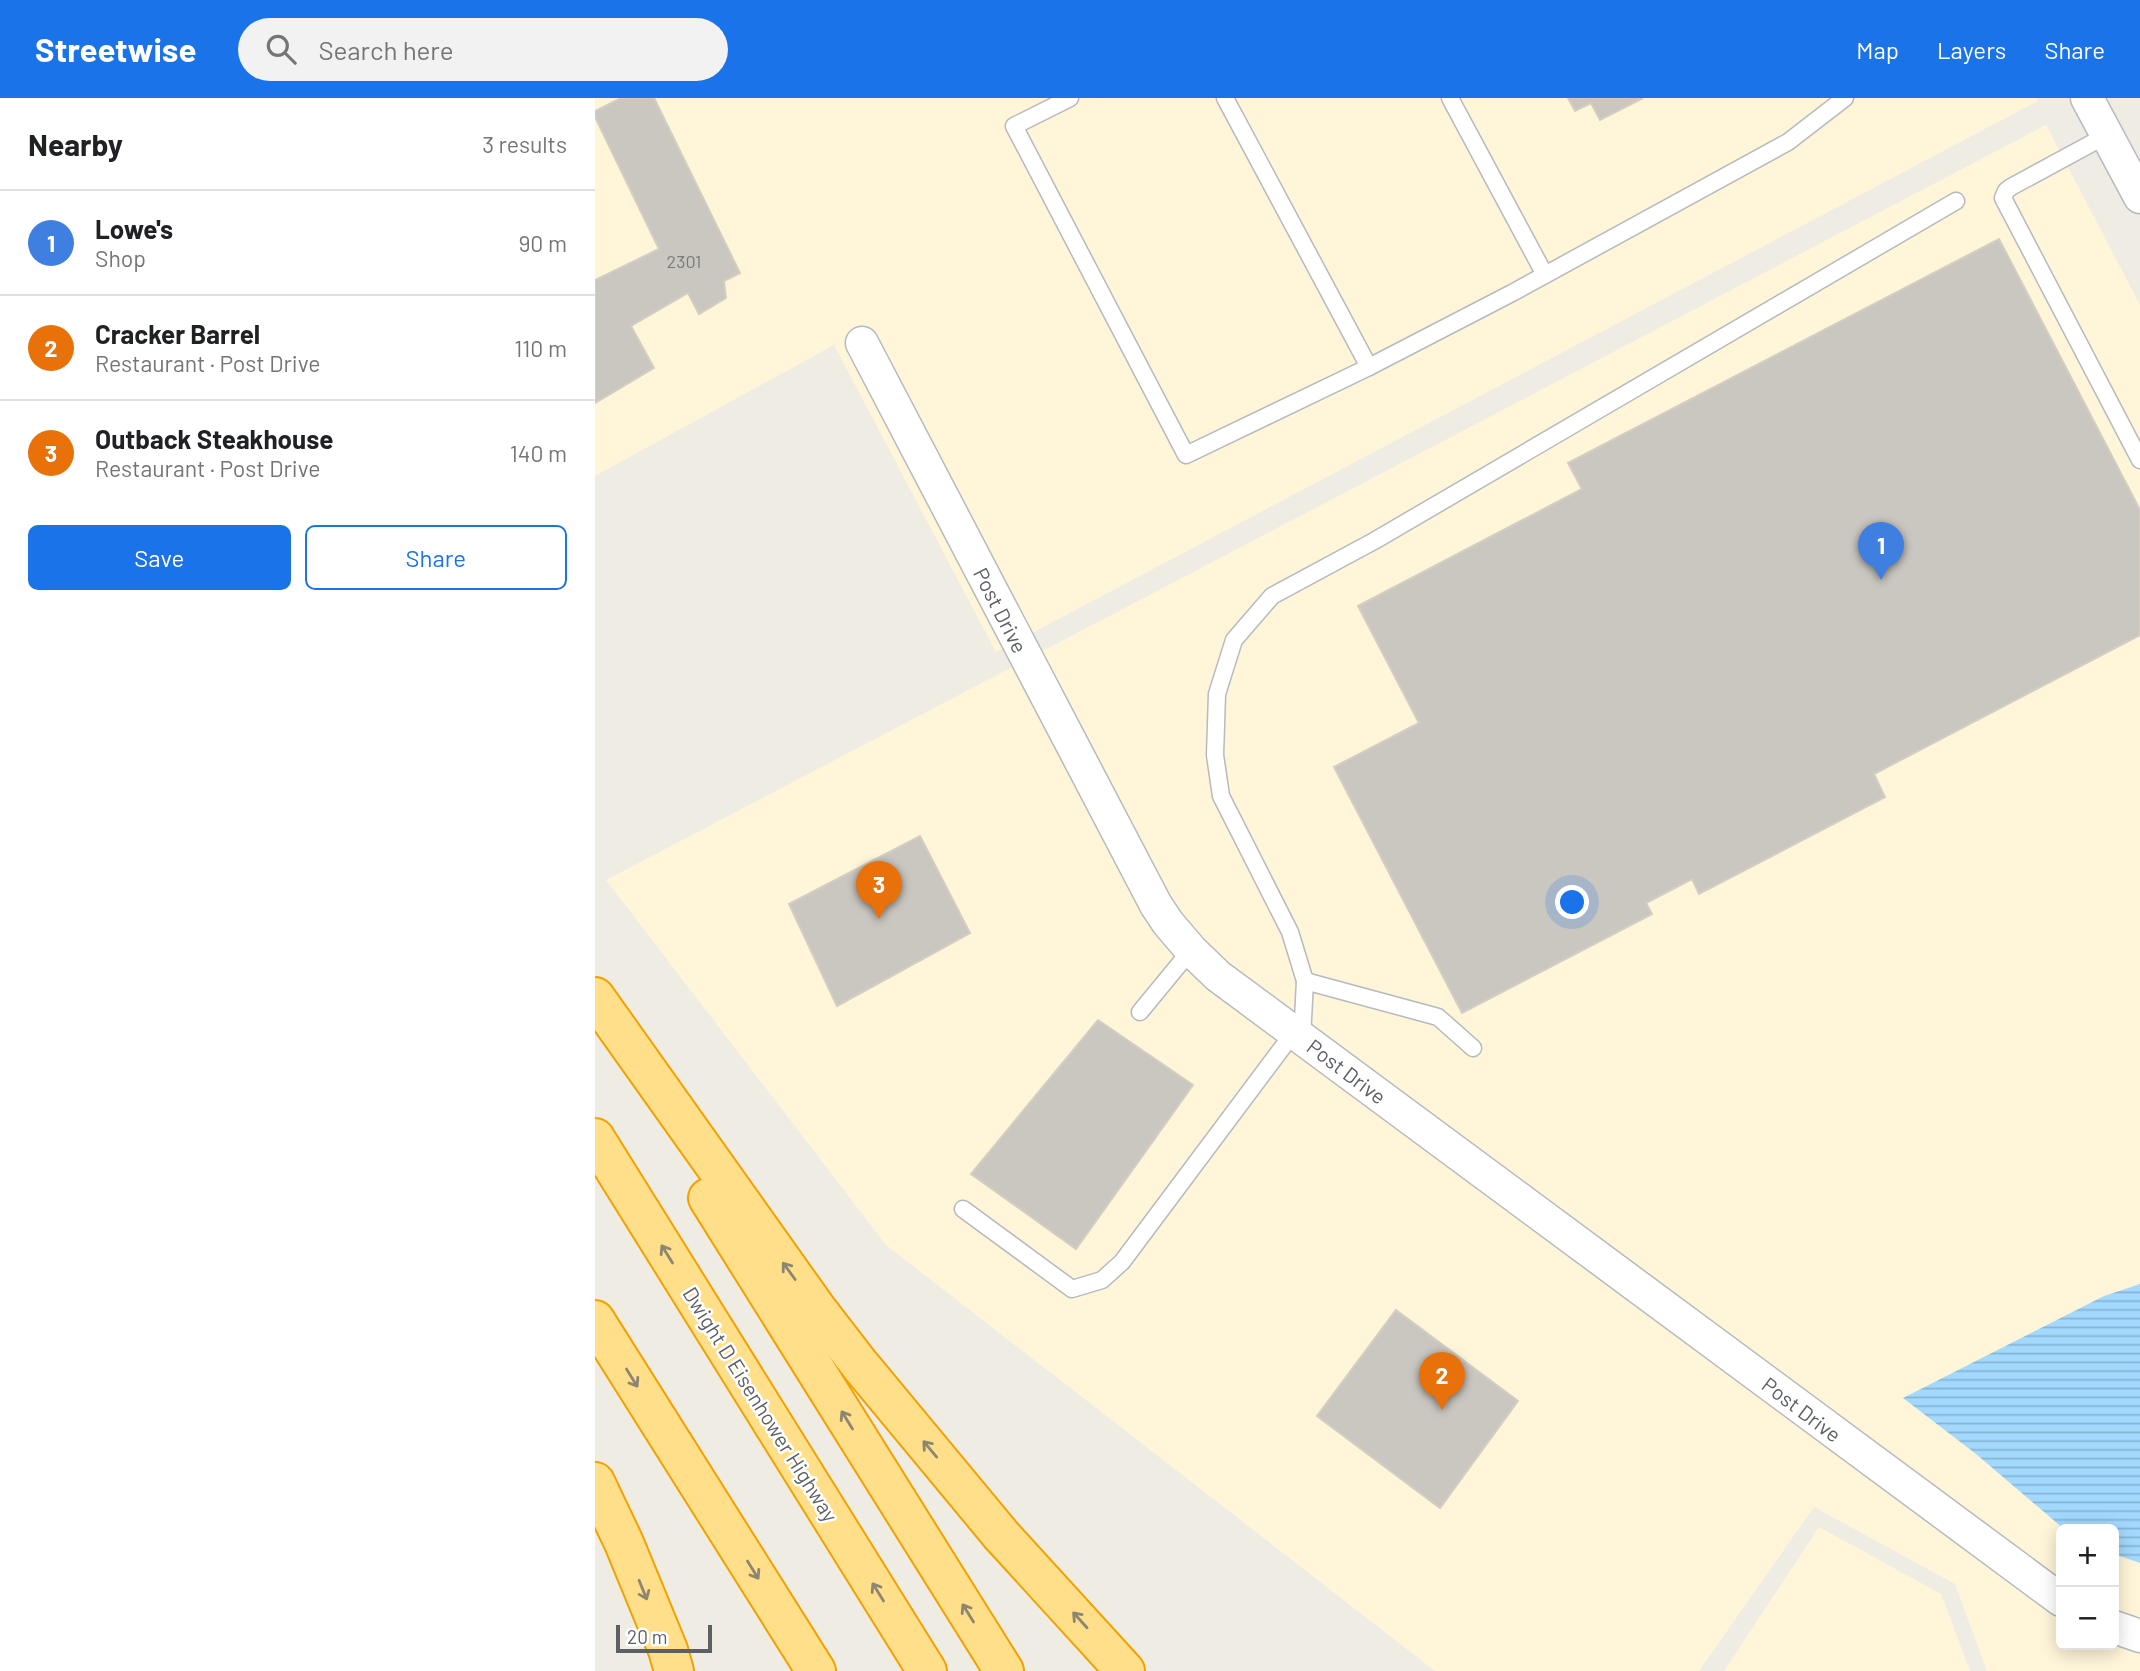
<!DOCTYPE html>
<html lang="en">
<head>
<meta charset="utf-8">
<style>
	body { margin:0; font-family:Barlow,sans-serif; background:#f2f2f2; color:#202124 }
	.controls { position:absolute; right:21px; bottom:21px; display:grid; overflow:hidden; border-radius:10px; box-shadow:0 4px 18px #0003 }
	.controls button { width:63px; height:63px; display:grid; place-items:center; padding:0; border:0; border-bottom:2px solid #e0e0e0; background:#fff; color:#202124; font:35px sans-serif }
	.scale { position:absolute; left:21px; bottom:18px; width:96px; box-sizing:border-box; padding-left:7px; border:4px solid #5c6065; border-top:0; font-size:19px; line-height:24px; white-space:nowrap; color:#5c6065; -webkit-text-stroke:5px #fff; paint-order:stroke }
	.you { position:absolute; left:978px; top:805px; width:24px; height:24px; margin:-18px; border:5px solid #fff; border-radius:50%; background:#1a73e8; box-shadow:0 0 0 10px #1a73e833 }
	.badge { display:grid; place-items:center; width:46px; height:46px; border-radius:50%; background:#1a73e8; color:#fff; font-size:23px; font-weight:700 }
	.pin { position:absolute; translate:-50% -58px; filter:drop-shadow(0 2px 4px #0008) }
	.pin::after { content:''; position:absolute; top:37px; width:24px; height:21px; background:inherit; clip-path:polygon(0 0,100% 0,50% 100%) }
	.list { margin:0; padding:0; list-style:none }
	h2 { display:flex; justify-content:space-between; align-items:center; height:91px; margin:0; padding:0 28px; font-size:30px }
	h2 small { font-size:23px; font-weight:400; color:#757577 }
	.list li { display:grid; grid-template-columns:46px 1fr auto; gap:21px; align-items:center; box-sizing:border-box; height:105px; padding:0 28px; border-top:2px solid #e0e0e0 }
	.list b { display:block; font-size:26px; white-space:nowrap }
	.list p { margin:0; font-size:23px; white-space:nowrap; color:#757577 }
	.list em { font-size:23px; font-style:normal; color:#757577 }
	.actions { display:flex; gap:14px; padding:21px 28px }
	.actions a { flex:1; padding:16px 0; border:2px solid #1a73e8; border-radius:10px; text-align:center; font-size:24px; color:#1a73e8 }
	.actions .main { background:#1a73e8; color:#fff }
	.icon { flex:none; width:38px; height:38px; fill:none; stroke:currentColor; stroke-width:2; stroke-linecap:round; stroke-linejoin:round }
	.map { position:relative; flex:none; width:1545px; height:1573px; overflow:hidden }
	header { display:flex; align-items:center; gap:42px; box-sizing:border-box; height:98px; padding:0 35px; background:#1a73e8; color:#fff }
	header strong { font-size:33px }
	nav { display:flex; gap:38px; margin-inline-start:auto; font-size:24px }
	.search { width:490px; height:63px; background:#f2f2f2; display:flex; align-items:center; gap:18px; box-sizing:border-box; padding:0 24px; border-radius:38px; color:#757577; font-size:26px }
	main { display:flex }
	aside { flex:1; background:#fff }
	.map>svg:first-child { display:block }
	.commercial { fill:#fff5d9; fill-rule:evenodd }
	.water { fill:url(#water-rules) }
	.building { fill:#cac7c1; stroke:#d4cec2; stroke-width:2 }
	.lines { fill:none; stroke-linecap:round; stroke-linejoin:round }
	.lane-casing { stroke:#b6babe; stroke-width:19 }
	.street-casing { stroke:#b6babe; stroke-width:35 }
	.highway-casing { stroke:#f2a200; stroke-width:42 }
	.lane { stroke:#fff; stroke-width:16 }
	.street { stroke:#fff; stroke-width:32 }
	.highway { stroke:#ffdf8a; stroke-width:38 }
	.oneway { stroke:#8d8670 }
	.labels { text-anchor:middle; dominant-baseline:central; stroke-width:5; stroke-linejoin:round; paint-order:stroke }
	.number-label { font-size:18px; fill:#787a7c }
	.street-label { font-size:21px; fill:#5c6065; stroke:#fff }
</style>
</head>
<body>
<header>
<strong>Streetwise</strong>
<div class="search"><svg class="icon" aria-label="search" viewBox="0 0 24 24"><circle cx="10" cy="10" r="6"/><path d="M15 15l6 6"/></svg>Search here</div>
<nav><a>Map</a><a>Layers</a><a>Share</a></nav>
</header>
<main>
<aside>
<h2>Nearby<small>3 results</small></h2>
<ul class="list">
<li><span class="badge" style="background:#3f7fe0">1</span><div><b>Lowe's</b><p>Shop</p></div><em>90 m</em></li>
<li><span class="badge" style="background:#e8710a">2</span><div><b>Cracker Barrel</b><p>Restaurant · Post Drive</p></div><em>110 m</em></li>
<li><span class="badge" style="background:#e8710a">3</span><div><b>Outback Steakhouse</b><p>Restaurant · Post Drive</p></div><em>140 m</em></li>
</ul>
<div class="actions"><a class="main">Save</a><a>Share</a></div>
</aside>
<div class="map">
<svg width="1545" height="1573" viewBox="0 0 1545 1573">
	<defs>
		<pattern id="water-rules" width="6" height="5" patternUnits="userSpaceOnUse" patternTransform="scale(1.75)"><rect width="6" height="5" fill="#a3d9ff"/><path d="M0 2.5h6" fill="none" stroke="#88b3d2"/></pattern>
	</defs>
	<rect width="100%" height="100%" fill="#efece4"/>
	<!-- commercial -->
	<g class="commercial">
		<polygon points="0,0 1441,0 1443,3 401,554 239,247 0,378"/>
		<path d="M1451 27 1545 207V1573H1392L1360 1486 1219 1409 1104 1573H840L291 1147 11 782ZM1466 1431H1519V1547H1466Z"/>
		<polygon points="1224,1429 1346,1496 1375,1573 1129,1573"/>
	</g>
	<!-- water -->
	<polygon class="water" points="1545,1186 1545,1465 1519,1456 1519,1431 1469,1431 1381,1356 1308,1300 1509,1198"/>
	<!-- building -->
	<g class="building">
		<polygon points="26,0 59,0 145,175 129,183 131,200 104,216 93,195 36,228 59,270 0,305 0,182 64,151 0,19 0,13"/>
		<polygon points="973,0 1048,0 1005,22 996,5 980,13"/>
		<polygon points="1404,141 1545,412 1545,537 1279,676 1290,699 1104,796 1097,781 1051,805 1057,816 867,915 739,669 824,625 763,508 987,391 973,365"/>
		<polygon points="325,738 375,835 242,908 194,806"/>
		<polygon points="503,922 598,987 481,1151 376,1076"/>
		<polygon points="801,1212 923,1303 845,1410 722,1318"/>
	</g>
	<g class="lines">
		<defs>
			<g id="lane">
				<polyline points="475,0 419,28 591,357 774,269"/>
				<polyline points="630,0 774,269 917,195 1193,44 1250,0"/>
				<polyline points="855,0 950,177"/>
				<polyline points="1512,37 1416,89 1411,93 1408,100 1545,362"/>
				<polyline points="710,883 843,919 878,950"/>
				<polyline points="545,914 596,852"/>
				<polyline points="707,940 710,883 695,834 626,698 620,657 622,596 639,542 677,498 779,443 1361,103"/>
				<polyline points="368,1111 477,1191 507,1182 527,1164 699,934"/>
			</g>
			<g id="street">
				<polyline points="1492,0 1545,99"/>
				<polyline points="267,245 561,807 573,825 596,852 623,878 1466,1502"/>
				<polyline points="1519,1529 1545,1538"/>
			</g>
			<g id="highway">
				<polyline points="0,899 221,1210 265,1267 406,1437 530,1573"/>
				<polyline points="0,1040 332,1573"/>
				<polyline points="113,1100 409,1573"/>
				<polyline points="0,1222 221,1573"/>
				<polyline points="0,1384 29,1445 73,1552 79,1573"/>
			</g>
		</defs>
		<!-- lane casing -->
		<use href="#lane" class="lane-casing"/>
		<!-- street casing -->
		<use href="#street" class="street-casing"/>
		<!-- highway casing -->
		<use href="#highway" class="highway-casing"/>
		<!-- lane -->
		<use href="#lane" class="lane"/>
		<!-- street -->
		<use href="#street" class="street"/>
		<!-- highway -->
		<use href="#highway" class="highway"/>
	</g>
	<!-- one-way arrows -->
	<defs><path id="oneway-shaft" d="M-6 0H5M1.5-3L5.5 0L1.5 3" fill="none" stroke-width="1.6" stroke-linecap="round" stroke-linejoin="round" transform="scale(1.75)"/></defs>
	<g class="oneway">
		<use href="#oneway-shaft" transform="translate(72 1156) rotate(-122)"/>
		<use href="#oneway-shaft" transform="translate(194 1173) rotate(-126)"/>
		<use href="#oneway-shaft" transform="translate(37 1280) rotate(58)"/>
		<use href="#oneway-shaft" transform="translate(252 1322) rotate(-122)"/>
		<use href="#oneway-shaft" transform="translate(335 1351) rotate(-130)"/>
		<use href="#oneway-shaft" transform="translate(158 1472) rotate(58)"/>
		<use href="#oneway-shaft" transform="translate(48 1492) rotate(68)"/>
		<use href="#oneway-shaft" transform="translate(283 1494) rotate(-122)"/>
		<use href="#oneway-shaft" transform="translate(373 1515) rotate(-122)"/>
		<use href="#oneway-shaft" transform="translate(485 1522) rotate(-132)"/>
	</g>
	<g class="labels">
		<!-- number labels -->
		<g class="number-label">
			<text x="89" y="163">2301</text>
		</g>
		<!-- street labels -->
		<g class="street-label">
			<text transform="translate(406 512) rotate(63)">Post Drive</text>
			<text transform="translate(752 973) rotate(37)">Post Drive</text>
			<text transform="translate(166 1306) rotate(58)">Dwight D Eisenhower Highway</text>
			<text transform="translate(1207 1311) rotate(37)">Post Drive</text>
		</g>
	</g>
</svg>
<div class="controls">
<button>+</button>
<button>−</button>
</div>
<div class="scale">20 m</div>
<div class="you"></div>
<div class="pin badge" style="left:1286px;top:482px;background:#3f7fe0">1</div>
<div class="pin badge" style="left:847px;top:1312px;background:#e8710a">2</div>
<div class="pin badge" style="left:284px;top:821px;background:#e8710a">3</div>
</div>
</main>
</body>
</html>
